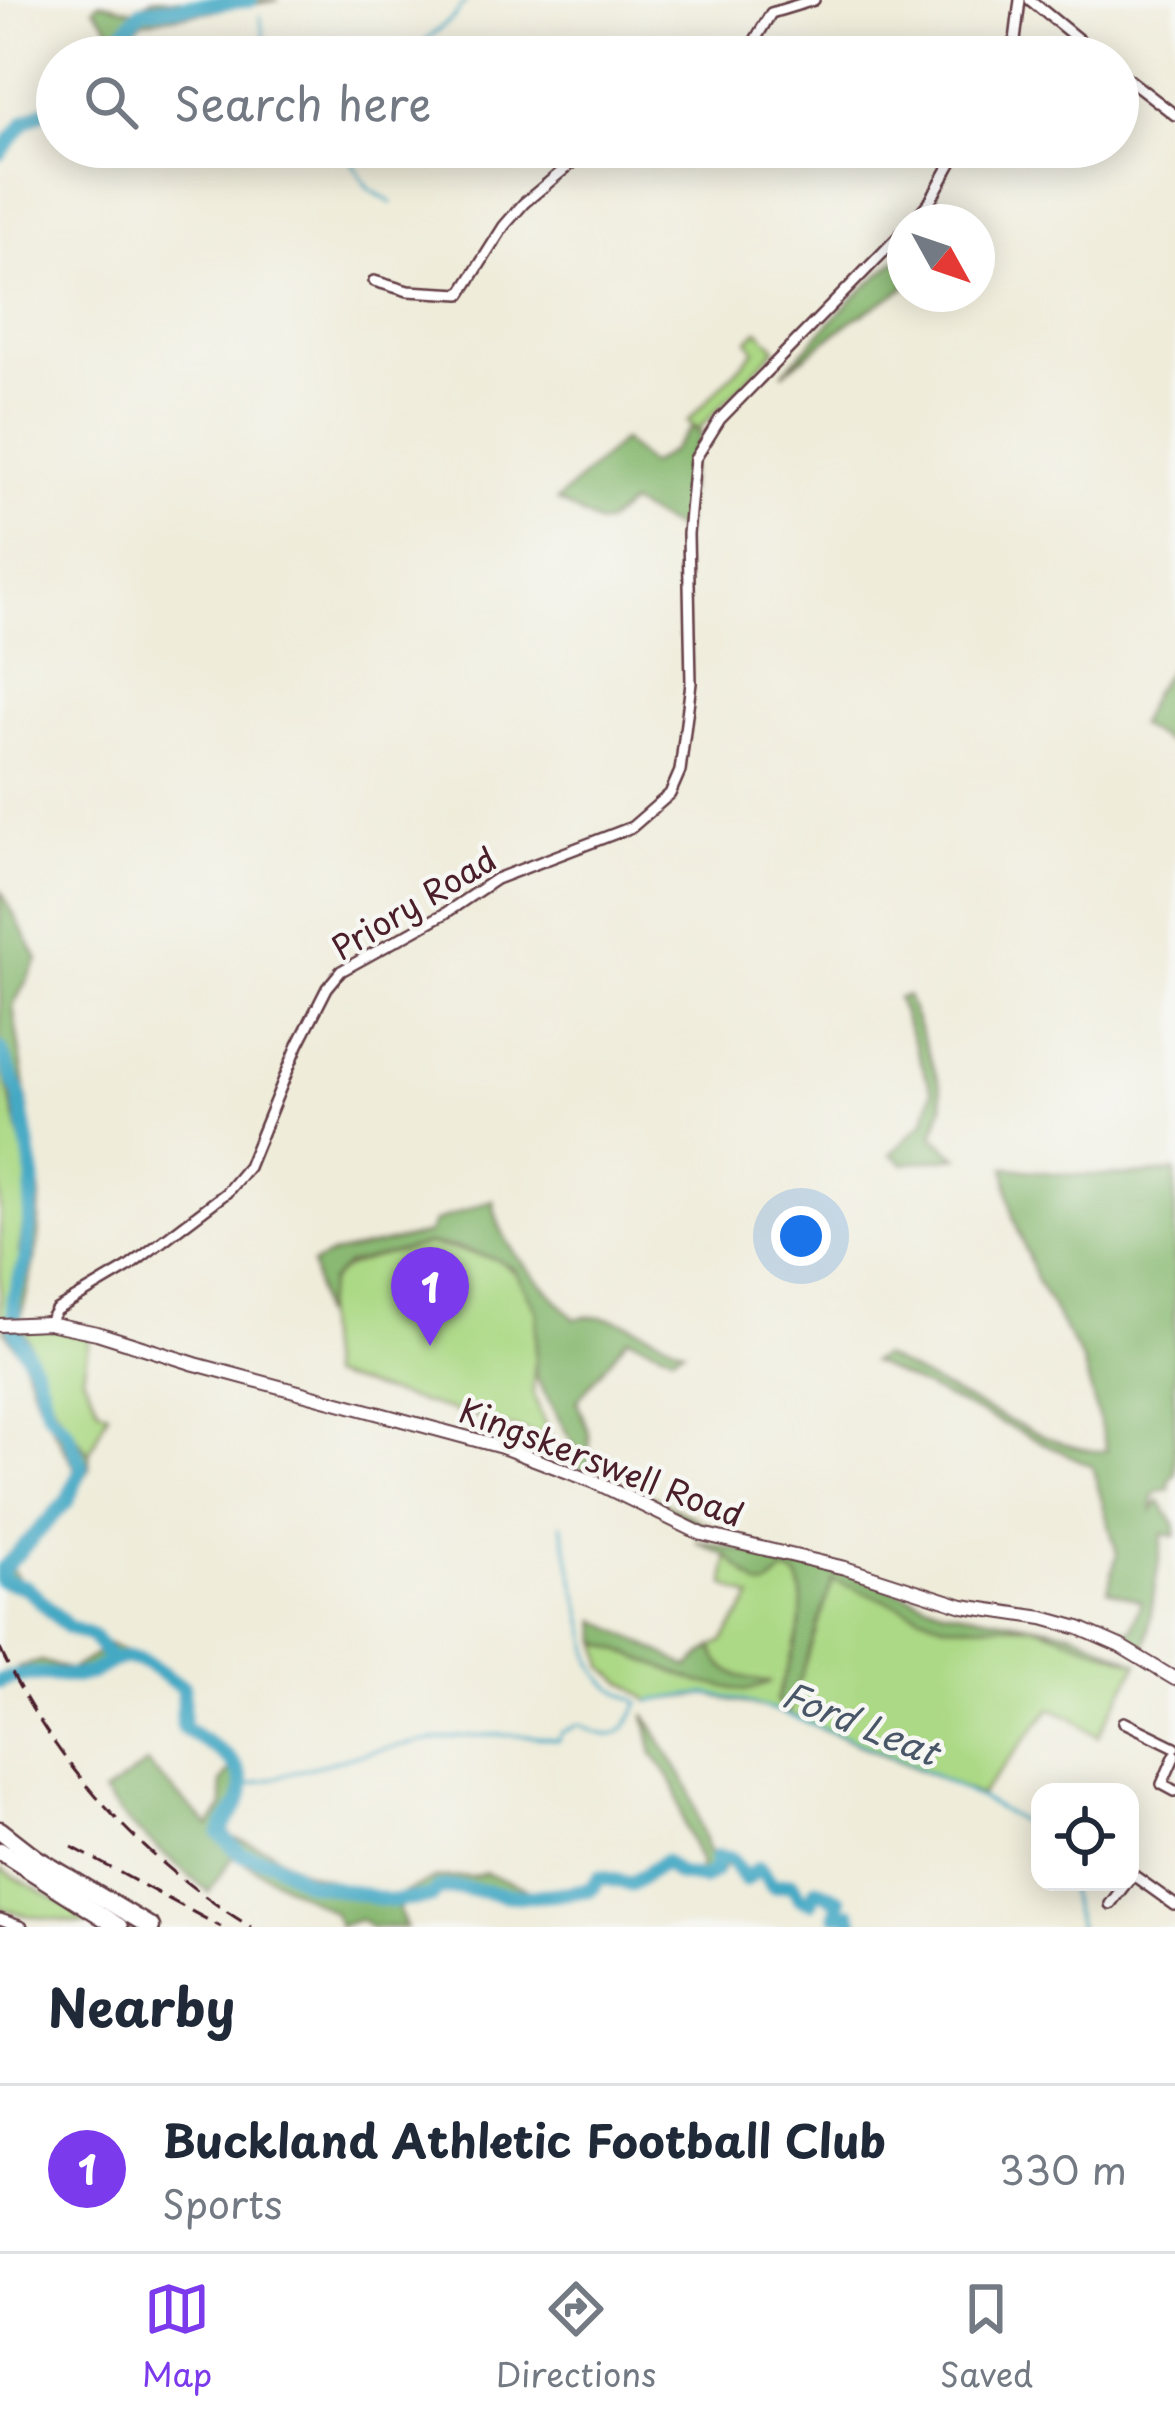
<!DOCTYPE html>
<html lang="en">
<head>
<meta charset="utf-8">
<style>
	body { margin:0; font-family:"Playpen Sans",sans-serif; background:#f6f6f7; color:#1f2937 }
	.controls { position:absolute; right:36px; bottom:36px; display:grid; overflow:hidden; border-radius:24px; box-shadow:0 6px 30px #0003 }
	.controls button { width:108px; height:108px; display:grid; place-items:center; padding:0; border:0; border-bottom:3px solid #e0e1e3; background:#fff; color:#1f2937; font:60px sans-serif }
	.compass { position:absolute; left:887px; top:204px; width:108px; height:108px; border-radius:50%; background:#fff; box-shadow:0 6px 30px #0003; rotate:130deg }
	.you { position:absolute; left:801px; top:1236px; width:42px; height:42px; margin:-30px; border:9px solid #fff; border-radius:50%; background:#1a73e8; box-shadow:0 0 0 18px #1a73e833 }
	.badge { display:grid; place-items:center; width:78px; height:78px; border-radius:50%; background:#7c3aed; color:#fff; font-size:39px; font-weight:700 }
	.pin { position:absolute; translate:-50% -99px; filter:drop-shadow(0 3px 6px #0008) }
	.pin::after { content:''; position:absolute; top:63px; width:42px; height:36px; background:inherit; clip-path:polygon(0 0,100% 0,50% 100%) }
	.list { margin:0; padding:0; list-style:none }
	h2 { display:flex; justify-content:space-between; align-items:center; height:156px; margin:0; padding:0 48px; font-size:51px }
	h2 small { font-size:39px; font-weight:400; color:#747a83 }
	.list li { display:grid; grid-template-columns:78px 1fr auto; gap:36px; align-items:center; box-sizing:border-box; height:168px; padding:0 48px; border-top:3px solid #e0e1e3 }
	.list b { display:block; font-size:45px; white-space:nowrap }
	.list p { margin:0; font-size:39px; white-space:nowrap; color:#747a83 }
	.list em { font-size:39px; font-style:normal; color:#747a83 }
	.icon { flex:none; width:66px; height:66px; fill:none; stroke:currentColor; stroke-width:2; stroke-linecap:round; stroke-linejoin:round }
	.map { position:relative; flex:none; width:1175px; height:1927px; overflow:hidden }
	.search { position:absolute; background:#fff; box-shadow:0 6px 30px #0003; left:36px; right:36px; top:36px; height:132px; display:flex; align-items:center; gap:30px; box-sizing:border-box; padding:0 42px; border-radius:66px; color:#747a83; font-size:45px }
	.sheet { height:324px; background:#fff }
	nav { display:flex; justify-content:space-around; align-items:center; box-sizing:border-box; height:168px; border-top:3px solid #e0e1e3; background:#fff; font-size:33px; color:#747a83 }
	nav a { display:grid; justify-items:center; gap:6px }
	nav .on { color:#7c3aed }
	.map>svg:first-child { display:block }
	.green { fill:#acd985; stroke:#7b7c58; stroke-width:3 }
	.forest { fill:#89b972; stroke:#6a6c4e; stroke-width:3 }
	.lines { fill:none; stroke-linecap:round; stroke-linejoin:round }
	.stream { stroke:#44a9c4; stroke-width:3 }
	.river { stroke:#44a9c4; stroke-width:15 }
	.street-casing { stroke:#633e45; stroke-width:14 }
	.secondary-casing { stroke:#633e45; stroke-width:16 }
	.highway-casing { stroke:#633e45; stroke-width:21 }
	.street { stroke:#fff; stroke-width:9 }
	.secondary { stroke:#fff; stroke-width:12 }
	.highway { stroke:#fff; stroke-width:16 }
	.rail { stroke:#4a1f2b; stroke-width:3; stroke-dasharray:18 9; stroke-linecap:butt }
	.labels { text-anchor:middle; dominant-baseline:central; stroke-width:9; stroke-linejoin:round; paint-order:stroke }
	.street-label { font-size:33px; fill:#4a1f2b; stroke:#f6f6f2 }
	.water-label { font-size:36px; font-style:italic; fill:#485668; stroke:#f6f6f2 }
</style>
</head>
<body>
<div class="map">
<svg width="1175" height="1927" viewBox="0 0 1175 1927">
	<rect width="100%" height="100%" fill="#f6f6f2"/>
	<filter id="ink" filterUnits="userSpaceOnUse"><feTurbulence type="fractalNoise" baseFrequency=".00833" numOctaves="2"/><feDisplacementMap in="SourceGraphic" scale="24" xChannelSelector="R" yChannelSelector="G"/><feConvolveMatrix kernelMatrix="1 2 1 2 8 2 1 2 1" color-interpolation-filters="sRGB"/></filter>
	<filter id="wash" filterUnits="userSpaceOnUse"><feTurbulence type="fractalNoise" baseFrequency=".004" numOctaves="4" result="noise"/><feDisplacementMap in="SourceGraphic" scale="48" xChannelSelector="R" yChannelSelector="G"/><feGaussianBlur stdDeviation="2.7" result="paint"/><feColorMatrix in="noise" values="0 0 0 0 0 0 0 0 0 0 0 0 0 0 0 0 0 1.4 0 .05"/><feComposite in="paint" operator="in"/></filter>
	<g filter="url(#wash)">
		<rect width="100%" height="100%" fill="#efecda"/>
		<!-- green -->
		<g class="green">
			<polygon points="758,330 776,348 698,430 687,422 755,350 748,340"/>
			<polygon points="0,1057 32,1181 22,1233 23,1266 8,1318 0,1319"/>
			<path d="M428 1244 497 1259 522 1278 537 1311 533 1393 550 1438 328 1376C314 1263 325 1269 428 1244Z"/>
			<polygon points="53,1327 89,1338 83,1376 99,1408 108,1412 89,1454 54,1407 23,1328"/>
			<path d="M727 1556 767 1587 785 1571 797 1576C814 1614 788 1663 776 1700L787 1713 832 1579 945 1624 1034 1625 1138 1663 1098 1737 1072 1717 1051 1708 980 1796 788 1714 708 1694 650 1701 604 1668 599 1642 699 1682H768C741 1679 721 1674 712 1647L723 1641 752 1598 725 1585Z"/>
			<polygon points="0,1869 86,1917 84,1924 18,1914 0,1907"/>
		</g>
		<!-- forest -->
		<g class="forest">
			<polygon points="152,0 279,0 142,22 117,49 93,57 75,57 110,28 94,8 99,2 132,10"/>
			<polygon points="901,256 905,260 905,288 851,321 782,374 853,298"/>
			<polygon points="691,428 701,433 691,456 683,532 629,504 605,524 598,524 557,501 622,440 649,465 671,451"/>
			<polygon points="1175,661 1175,747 1138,725 1152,694"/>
			<polygon points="0,889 38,959 13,1006 40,1190 38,1244 21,1317 8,1318 23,1266 19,1252 31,1181 0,1057"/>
			<polygon points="907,996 940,1085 943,1106 933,1136 958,1157 904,1164 891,1154 925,1120 932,1091 897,998"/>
			<path d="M1005 1167C1062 1176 1118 1179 1175 1171V1474L1169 1481 1170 1489 1159 1491 1153 1497V1510L1159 1501 1175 1524V1536L1163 1534 1145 1652 1100 1622 1131 1631 1141 1601 1108 1590 1117 1553 1092 1466 871 1362 881 1356C924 1375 1069 1462 1107 1450L1083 1362 1036 1279 1013 1216Z"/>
			<path d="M493 1200C499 1252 543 1281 574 1319 611 1308 650 1335 683 1349L673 1355 628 1337 577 1401 589 1434 590 1465 727 1535 707 1531 576 1468 578 1453 535 1376 537 1311 514 1269 496 1259 455 1247 428 1244 347 1264 330 1281 321 1316 312 1264 333 1254 428 1234 434 1222Z"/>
			<path d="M23 1328 54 1407 89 1454V1469L68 1507 11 1569 26 1587 0 1584V1568C22 1546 75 1497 74 1466L36 1398 22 1356 3 1329Z"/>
			<path d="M695 1541 837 1570 945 1609 1075 1632 1138 1663 1034 1625 945 1624 833 1580 788 1714 776 1701C788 1664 813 1614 797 1576L784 1571 767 1587 759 1586 727 1556Z"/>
			<path d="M597 1620 689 1667 712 1647C722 1676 743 1679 771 1682L746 1691 699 1682 599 1642Z"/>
			<polygon points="92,1636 144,1661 112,1665 86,1678 25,1679 18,1667 41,1661 70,1670 99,1653"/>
			<polygon points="645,1714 690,1790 709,1853 721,1851 731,1859 716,1877 705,1882 696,1877 701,1863 685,1826 675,1786 653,1754"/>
			<polygon points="235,1763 246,1774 249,1785 227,1824 230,1837 270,1850 298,1869 355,1890 397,1896 436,1878 474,1877 485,1873 546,1896 504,1895 459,1886 406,1901 398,1909 406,1927 371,1927 360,1919 340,1926 333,1912 233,1856 209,1892 131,1826 103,1794 147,1764 209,1826 223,1807 221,1783"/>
		</g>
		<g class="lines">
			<!-- stream -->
			<g class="stream">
				<polyline points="260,16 268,57"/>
				<polyline points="405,57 454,17 466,0"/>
				<polyline points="343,147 368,188 392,203"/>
				<path d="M561 1524 589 1642C590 1676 610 1689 639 1702"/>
				<path d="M650 1701C668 1699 688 1694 706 1694 760 1695 1004 1798 1040 1837"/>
				<path d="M244 1786C346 1759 451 1721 558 1740L561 1733 580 1724C613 1744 625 1737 639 1702"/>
				<polyline points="1066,1882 1079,1927"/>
			</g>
			<!-- river -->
			<g class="river">
				<polyline points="85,57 119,38 141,11 251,0"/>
				<polyline points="0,153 25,122 57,104"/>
				<polyline points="0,1049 19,1093 34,1179 26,1259 13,1299 15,1332 35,1368 48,1411 67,1432 82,1467 67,1501 2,1570 1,1580 26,1587 68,1627 92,1636 111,1659"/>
				<path d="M0 1681C37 1669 43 1677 77 1676 101 1675 110 1650 141 1661 155 1666 168 1680 183 1687V1727C207 1745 254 1762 240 1800 235 1813 225 1820 220 1834L242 1855 273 1861 307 1882 391 1901 431 1897 438 1889C462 1885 481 1892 505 1895 534 1898 562 1894 591 1889L600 1877 631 1884 664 1862 678 1874 703 1878 715 1871 717 1857 731 1859 745 1879 759 1868 773 1886 792 1884 799 1897 811 1902 816 1889 839 1900 836 1915 850 1914 854 1927"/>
			</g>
		</g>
	</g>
	<g filter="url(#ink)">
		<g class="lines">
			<defs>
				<g id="street">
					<polyline points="1030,0 1100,57"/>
					<polyline points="745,57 771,13 814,0"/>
					<polyline points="1013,57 1020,0"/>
					<polyline points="1118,71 1175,115"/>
					<polyline points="912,222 930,201 960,147"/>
					<polyline points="374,281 408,291 461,294 504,226 524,203 591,147"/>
					<polyline points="48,1323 56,1310 127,1268 226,1193 248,1167 298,1045 327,988 341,971 444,914 496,879 632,827 670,794 680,771 691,683 688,534 695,459 720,419 905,230"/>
					<polyline points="1124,1722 1175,1747"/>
					<polyline points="1175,1755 1162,1784 1175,1791"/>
					<polyline points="1130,1879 1133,1875 1175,1905"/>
					<polyline points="1110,1904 1127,1882"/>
					<polyline points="0,1919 22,1927"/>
				</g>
				<polyline id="secondary" points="0,1325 48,1323 97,1333 195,1364 502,1447 595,1482 702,1534 845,1568 963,1606 1043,1618 1079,1628 1120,1646 1175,1679"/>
				<g id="highway">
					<polyline points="0,1830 36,1858 151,1927"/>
					<polyline points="0,1851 119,1927"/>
				</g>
			</defs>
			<!-- street casing -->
			<use href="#street" class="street-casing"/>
			<!-- secondary casing -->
			<use href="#secondary" class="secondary-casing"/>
			<!-- highway casing -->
			<use href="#highway" class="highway-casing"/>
			<!-- street -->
			<use href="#street" class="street"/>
			<!-- secondary -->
			<use href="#secondary" class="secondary"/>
			<!-- highway -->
			<use href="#highway" class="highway"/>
			<!-- rail -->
			<g class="rail">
				<path d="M0 1649C54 1764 142 1861 251 1927"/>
				<polyline points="72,1847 221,1927"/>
			</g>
		</g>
	</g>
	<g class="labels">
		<!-- street labels -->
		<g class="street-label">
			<text transform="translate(413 902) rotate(-31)">Priory Road</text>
			<text transform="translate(602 1461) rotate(21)">Kingskerswell Road</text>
		</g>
		<!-- water labels -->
		<g class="water-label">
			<text transform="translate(861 1722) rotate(22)">Ford Leat</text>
		</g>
	</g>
</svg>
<div class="controls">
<button><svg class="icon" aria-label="locate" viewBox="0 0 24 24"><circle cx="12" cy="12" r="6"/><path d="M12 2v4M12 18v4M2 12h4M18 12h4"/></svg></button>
</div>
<svg class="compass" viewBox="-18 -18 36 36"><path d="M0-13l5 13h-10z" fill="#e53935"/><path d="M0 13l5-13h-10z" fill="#747a83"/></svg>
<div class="you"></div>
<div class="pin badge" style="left:430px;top:1346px">1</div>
<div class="search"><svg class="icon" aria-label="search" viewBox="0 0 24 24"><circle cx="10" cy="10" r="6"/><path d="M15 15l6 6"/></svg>Search here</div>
</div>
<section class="sheet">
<h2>Nearby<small></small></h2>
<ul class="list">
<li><span class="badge">1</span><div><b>Buckland Athletic Football Club</b><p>Sports</p></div><em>330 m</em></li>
</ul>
</section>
<nav>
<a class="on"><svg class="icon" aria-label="map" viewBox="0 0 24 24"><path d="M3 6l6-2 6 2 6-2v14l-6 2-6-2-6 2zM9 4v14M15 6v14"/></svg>Map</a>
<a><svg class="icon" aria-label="directions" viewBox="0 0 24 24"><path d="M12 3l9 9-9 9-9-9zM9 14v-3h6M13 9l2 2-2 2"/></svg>Directions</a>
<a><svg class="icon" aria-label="saved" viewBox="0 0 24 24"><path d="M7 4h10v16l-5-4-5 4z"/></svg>Saved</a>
</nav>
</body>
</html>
